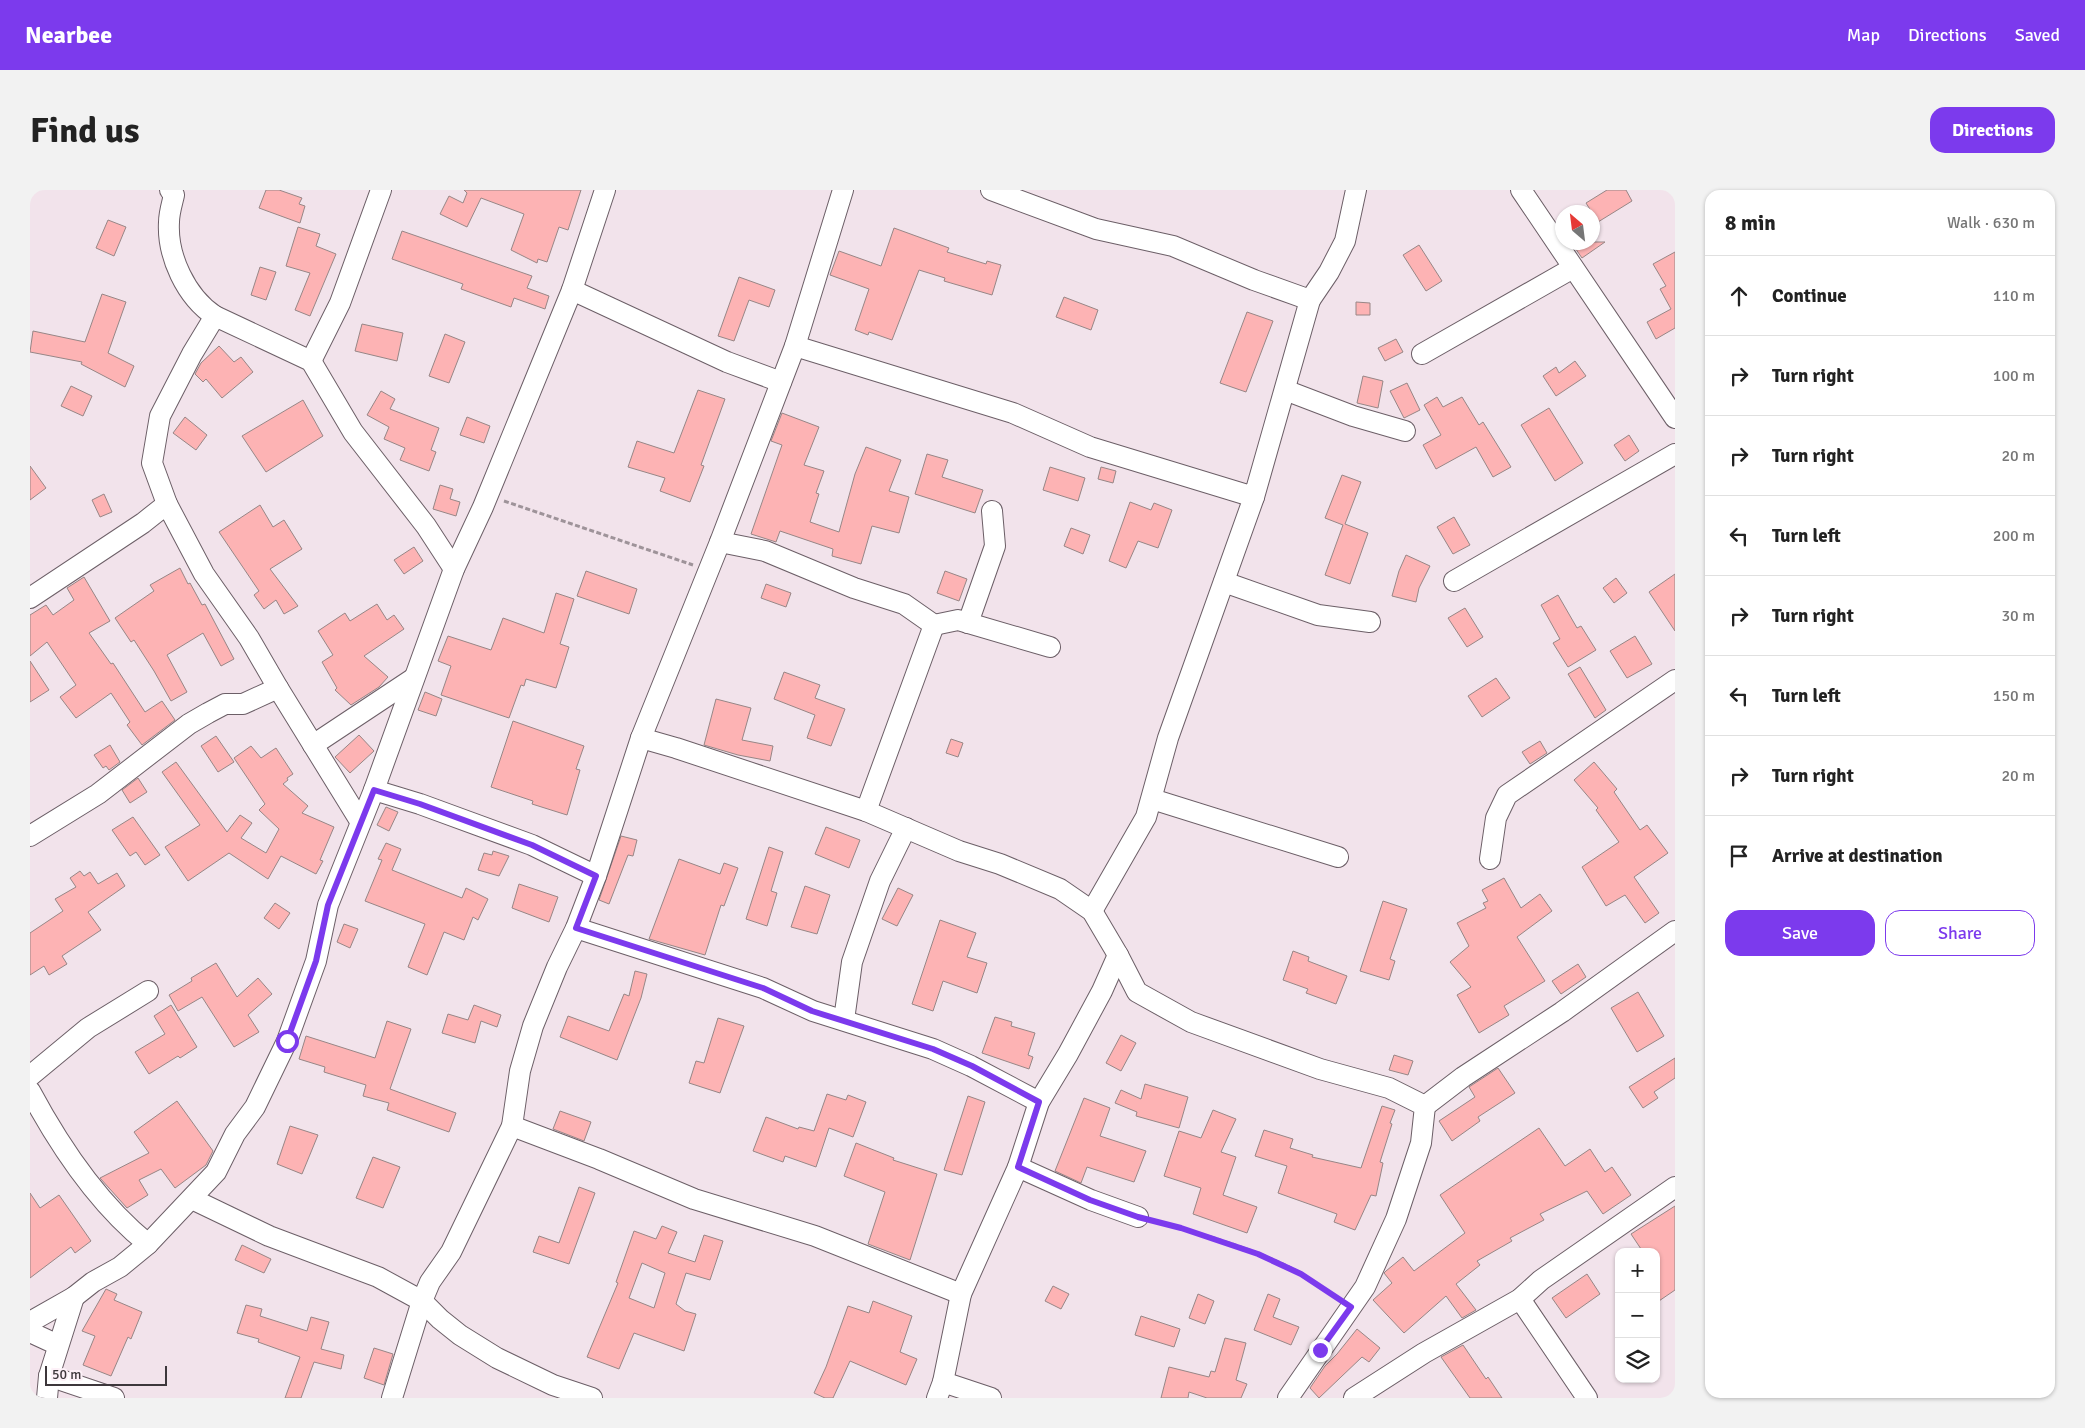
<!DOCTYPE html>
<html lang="en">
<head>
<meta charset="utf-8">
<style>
	body { margin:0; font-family:Signika,sans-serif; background:#f2f2f2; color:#222 }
	.controls { position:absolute; right:15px; bottom:15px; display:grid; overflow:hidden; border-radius:10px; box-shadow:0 1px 4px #0004 }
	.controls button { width:45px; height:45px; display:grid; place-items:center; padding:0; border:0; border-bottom:1px solid #e0e0e0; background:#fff; color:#222; font:25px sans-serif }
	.compass { position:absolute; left:1525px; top:15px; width:45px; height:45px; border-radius:50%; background:#fff; box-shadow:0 1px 4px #0004; rotate:332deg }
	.scale { position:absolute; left:15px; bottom:12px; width:122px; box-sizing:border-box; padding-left:5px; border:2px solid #3d373b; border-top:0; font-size:14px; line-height:18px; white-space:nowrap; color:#3d373b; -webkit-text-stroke:4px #fdf1f8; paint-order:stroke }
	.stop { position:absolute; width:15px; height:15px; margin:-11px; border:4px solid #7c3aed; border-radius:50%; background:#fff }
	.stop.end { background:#7c3aed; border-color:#fff; box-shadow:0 1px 5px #0008 }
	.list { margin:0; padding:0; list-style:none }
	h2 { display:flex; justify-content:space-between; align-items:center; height:65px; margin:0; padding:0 20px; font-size:21px }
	h2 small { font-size:16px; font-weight:400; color:#767676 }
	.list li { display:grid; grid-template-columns:32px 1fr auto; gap:15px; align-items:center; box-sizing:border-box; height:80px; padding:0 20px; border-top:1px solid #e0e0e0 }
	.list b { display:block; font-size:19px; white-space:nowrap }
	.list em { font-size:16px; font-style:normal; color:#767676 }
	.actions { display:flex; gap:10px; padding:15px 20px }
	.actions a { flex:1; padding:11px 0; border:1px solid #7c3aed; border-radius:15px; text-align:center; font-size:18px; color:#7c3aed }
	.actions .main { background:#7c3aed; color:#fff }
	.icon { flex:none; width:28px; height:28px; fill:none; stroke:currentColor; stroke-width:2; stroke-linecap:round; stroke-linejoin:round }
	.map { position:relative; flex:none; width:1645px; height:1208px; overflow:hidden; border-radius:15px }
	header { display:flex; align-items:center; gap:30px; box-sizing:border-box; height:70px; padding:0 25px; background:#7c3aed; color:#fff }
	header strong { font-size:24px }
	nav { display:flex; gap:28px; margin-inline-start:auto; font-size:18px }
	.intro { display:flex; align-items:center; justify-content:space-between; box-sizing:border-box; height:120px; padding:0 30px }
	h1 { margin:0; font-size:35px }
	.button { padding:12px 22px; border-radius:15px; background:#7c3aed; color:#fff; font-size:18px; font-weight:700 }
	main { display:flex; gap:30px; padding:0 30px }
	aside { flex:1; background:#fff; border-radius:15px; box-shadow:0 1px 4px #0004 }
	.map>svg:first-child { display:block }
	.building { fill:#fdb3b4; stroke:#978686; fill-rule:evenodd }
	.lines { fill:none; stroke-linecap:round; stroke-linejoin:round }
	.street-casing { stroke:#6c5f67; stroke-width:22 }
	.path { stroke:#9e9399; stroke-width:3; stroke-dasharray:5 2.5; stroke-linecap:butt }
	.street { stroke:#fff; stroke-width:20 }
	.route { stroke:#7c3aed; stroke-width:6 }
</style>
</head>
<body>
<header>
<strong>Nearbee</strong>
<nav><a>Map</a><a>Directions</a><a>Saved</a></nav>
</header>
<div class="intro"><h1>Find us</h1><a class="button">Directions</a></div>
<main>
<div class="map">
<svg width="1645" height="1208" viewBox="0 0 1645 1208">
	<rect width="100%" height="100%" fill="#f2e3eb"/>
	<!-- building -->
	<g class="building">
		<polygon points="236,0 249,0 272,8 269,14 275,16 270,33 229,18"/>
		<polygon points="434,0 551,0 538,40 529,37 517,72 508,69 507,73 481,60 494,24 451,8 437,37 410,24 419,6 433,13 437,3"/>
		<polygon points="1577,0 1596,0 1602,11 1568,32 1556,13"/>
		<polygon points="78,30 96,37 84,66 66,58"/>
		<polygon points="268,37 290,44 286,56 306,64 280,126 265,120 280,83 256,76"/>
		<polygon points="864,38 919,58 917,62 956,74 957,71 971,75 962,105 914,91 915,88 889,80 862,150 839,142 838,145 825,140 839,99 800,85 809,61 851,76"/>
		<polygon points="372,41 502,86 497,98 519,106 515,119 484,108 481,117 431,99 433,94 362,69"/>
		<polygon points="1541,52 1575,52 1552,68"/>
		<polygon points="1389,55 1412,91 1396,101 1373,65"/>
		<polygon points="1645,62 1645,138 1626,149 1617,132 1641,119 1630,99 1636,96 1623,74"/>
		<polygon points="230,77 246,82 236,110 221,105"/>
		<polygon points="709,87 745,100 739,117 719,110 704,151 688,146"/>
		<polygon points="72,104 96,112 78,163 104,176 95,197 51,174 52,172 0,162 3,141 55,152"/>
		<polygon points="1034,107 1068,120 1061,140 1026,127"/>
		<polygon points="1326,112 1340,113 1340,125 1326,125"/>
		<polygon points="1217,122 1243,131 1216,202 1190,193"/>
		<polygon points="332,134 373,143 367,171 325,161"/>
		<polygon points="415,144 435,152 419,193 399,186"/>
		<polygon points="1366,149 1373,162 1355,171 1348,158"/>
		<polygon points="189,156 204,172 211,167 223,182 192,208 176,189 173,192 165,184 171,173"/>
		<polygon points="1545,171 1556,186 1526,206 1513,186 1526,177 1529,183"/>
		<polygon points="1333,186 1353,191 1348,218 1327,213"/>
		<polygon points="1377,193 1390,220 1374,228 1360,201"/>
		<polygon points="41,196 62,206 53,226 31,216"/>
		<polygon points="668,200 695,209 671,275 674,276 660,312 630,301 635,288 598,277 607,251 644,263"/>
		<polygon points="351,201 365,209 360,219 409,238 401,260 406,262 399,281 370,270 375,258 354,249 359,237 337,225"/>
		<polygon points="1407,207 1413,217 1432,207 1449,235 1453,232 1481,277 1463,287 1446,257 1406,279 1393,255 1411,245 1394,215"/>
		<polygon points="273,210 293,246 236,282 212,246"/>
		<polygon points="1519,218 1553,273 1525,291 1491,235"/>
		<polygon points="752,223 789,237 774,275 794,281 786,303 789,304 780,332 809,342 825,284 836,257 871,270 859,301 879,307 869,343 842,336 831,374 802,366 803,359 750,341 746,352 721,344 752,255 741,251"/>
		<polygon points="155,227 177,245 166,260 143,243"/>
		<polygon points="437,227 460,236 454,253 430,245"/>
		<polygon points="1599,245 1609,261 1595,271 1584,255"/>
		<polygon points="897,264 918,270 912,287 953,300 945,323 885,304"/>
		<polygon points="0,276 16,298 0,310"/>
		<polygon points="1020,277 1055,288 1048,311 1013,300"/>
		<polygon points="1071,277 1086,281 1083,293 1068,289"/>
		<polygon points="1312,285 1331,292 1315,334 1338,343 1320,394 1295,385 1313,335 1295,328"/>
		<polygon points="410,295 423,299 420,309 430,312 426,326 403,319"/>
		<polygon points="74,304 82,322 70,327 62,310"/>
		<polygon points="1100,312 1121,320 1124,313 1142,320 1128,358 1108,351 1096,378 1079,371"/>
		<polygon points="230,315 243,337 254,330 272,359 240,379 268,416 254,424 246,410 234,419 224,405 229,401 189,342"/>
		<polygon points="1424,327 1440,355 1423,364 1407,337"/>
		<polygon points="1041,338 1060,345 1053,364 1034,356"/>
		<polygon points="384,357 393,371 374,384 364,370"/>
		<polygon points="1376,365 1400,376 1389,398 1386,412 1362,406 1369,381"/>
		<polygon points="150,378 158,394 160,393 172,415 175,414 204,469 191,476 173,443 137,465 157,502 141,511 124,481 104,450 101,452 85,428 124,401 120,395"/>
		<polygon points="556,381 607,399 599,424 547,406"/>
		<polygon points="915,381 937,389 929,411 907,403"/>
		<polygon points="1645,384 1645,441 1619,402"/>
		<polygon points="54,387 80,431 59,443 81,474 83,473 115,522 132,511 145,530 112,555 97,535 100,532 81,503 46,528 30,507 46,495 17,452 0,466 0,425 16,415 23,425 44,410 37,398"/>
		<polygon points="1586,388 1597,403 1584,413 1573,398"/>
		<polygon points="736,394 761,403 756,417 731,408"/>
		<polygon points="526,403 544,409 530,454 539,457 526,498 496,489 494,496 491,495 479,528 411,505 421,476 408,471 418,446 461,460 473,428 514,443"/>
		<polygon points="1528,405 1547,438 1551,436 1566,460 1538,477 1523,453 1530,449 1511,415"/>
		<polygon points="347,414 357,430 364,425 374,439 334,466 358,487 349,497 321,515 305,500 307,498 292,472 303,465 288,441 315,423 320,431"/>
		<polygon points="1435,418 1453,447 1437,457 1418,428"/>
		<polygon points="1605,446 1622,474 1597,488 1580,461"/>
		<polygon points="0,471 19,500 0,512"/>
		<polygon points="1550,477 1576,520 1565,528 1538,484"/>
		<polygon points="754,482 790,495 785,508 815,519 801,556 777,548 785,525 744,509"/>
		<polygon points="1466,488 1480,508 1452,527 1438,506"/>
		<polygon points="395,502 412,509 406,526 388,520"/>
		<polygon points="686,509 721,518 712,550 743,556 740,571 708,565 674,555"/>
		<polygon points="483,531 554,556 546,579 550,580 537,625 502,614 503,611 461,597"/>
		<polygon points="329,545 344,561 320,583 305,567"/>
		<polygon points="186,546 204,572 188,582 171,556"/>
		<polygon points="921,549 933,553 928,567 916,563"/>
		<polygon points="1510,551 1517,563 1500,574 1492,562"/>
		<polygon points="80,555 90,572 79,580 76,576 73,578 64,565"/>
		<polygon points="221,556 231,568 246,558 263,584 257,588 258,590 253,594 278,616 272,623 304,637 290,670 293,671 286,684 251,666 238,689 199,663 158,691 135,657 170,635 132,582 146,572 197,642 210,625 222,633 211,648 236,663 249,639 229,620 235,614 204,568"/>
		<polygon points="1564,572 1587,599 1584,602 1610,640 1617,635 1638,663 1604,687 1629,723 1615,733 1595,705 1576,716 1552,677 1589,652 1566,620 1568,618 1544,590"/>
		<polygon points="108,588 117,602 100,613 92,600"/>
		<polygon points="356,617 368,622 359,641 347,635"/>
		<polygon points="103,627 130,665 115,675 106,662 100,666 82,640"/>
		<polygon points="796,637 830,650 819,678 785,664"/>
		<polygon points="591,646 607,650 603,666 598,665 579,714 569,710"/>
		<polygon points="356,653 371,659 362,680 432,708 436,698 458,709 448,730 443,727 434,750 414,742 397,785 378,777 395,734 335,711 352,670 348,669"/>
		<polygon points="739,657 753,662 741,701 747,703 737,736 716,729"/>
		<polygon points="463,661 479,666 469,686 448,680 454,663 462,665"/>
		<polygon points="649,669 690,684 694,673 708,678 694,716 691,715 675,765 619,749"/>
		<polygon points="50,681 54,686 60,682 68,694 87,683 95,696 58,722 71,740 32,766 37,774 19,785 14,776 0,785 0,743 33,721 25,709 46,697 40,688"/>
		<polygon points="1474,688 1491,718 1510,704 1522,721 1487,747 1515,791 1474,816 1479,825 1449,843 1427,805 1441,797 1420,772 1439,756 1427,733 1456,718 1453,713 1458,711 1452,700"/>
		<polygon points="489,694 528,707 519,732 482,718"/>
		<polygon points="775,696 800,705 787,744 761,737"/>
		<polygon points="868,698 883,705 867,736 852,729"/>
		<polygon points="1353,711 1377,719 1360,769 1365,771 1359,790 1330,781"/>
		<polygon points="245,713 260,723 249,739 234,728"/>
		<polygon points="910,730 946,743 937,767 957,773 947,803 913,791 903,821 882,814"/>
		<polygon points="314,734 328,739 320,758 307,752"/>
		<polygon points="1263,761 1279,767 1278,771 1317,786 1306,814 1276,803 1278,799 1253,790"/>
		<polygon points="186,773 207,807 228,788 242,804 218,825 229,842 204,857 172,807 148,821 139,805 162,791 161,788"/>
		<polygon points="1548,774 1556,787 1531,804 1522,791"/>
		<polygon points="605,781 617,784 611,808 587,870 530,847 538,826 579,841 594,804 599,806"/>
		<polygon points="1608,802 1634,846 1607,862 1581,818"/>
		<polygon points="141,815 167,857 150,868 148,866 119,884 105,862 135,844 124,826"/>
		<polygon points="444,815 471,825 467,837 451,831 445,853 412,843 418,824 438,830"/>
		<polygon points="965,827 982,832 981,836 1005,843 998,865 1003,867 999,879 952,863"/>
		<polygon points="688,828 714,836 690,903 659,893 666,871 674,873"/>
		<polygon points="357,831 381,839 360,899 426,923 419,942 357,920 359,913 333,906 336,895 294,882 295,877 269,869 276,846 345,868"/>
		<polygon points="1091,845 1106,853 1091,881 1076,873"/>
		<polygon points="1364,865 1383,871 1378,885 1359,880"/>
		<polygon points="1645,868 1645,888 1624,902 1628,908 1613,918 1599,897"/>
		<polygon points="1468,878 1485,903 1448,927 1450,931 1422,951 1409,931 1445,907 1439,897"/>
		<polygon points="1115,894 1158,907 1149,938 1106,926 1107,922 1085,913 1091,900 1111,909"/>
		<polygon points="797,904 816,910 818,905 836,912 823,947 799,938 786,977 755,966 753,972 723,961 736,927 768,939 769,937 784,941"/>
		<polygon points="938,906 955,912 932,985 914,980"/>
		<polygon points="1054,908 1080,918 1070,946 1116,961 1104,992 1057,977 1051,993 1025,981"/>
		<polygon points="147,911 183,961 176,975 145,998 131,979 109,990 118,1005 97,1018 70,988 119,963 104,942"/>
		<polygon points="1352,916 1365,920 1360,933 1362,934 1350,972 1353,973 1346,1006 1341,1005 1325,1040 1304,1032 1307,1024 1248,1003 1257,976 1225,966 1234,940 1263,949 1260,958 1283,965 1282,967 1331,978"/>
		<polygon points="1183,920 1206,929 1191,962 1206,967 1193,1005 1227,1017 1217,1043 1163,1024 1171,998 1134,986 1149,941 1171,948"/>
		<polygon points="530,921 561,932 554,951 523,939"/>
		<polygon points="260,936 288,945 272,984 247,974"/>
		<polygon points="1509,938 1535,976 1560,959 1575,982 1582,977 1601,1005 1573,1024 1557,1001 1510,1024 1514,1030 1480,1048 1482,1051 1447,1071 1450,1075 1426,1094 1446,1120 1432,1128 1416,1106 1374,1143 1343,1110 1362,1093 1354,1083 1356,1081 1373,1067 1384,1081 1435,1043 1410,1005"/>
		<polygon points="826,953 864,968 863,970 907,984 880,1070 838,1054 855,1002 814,986"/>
		<polygon points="343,967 370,977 353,1018 326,1008"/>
		<polygon points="549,997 565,1003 539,1074 503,1062 509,1046 529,1053"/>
		<polygon points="0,1003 10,1018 29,1005 61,1051 45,1063 41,1057 0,1088"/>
		<polygon points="1645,1016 1645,1100 1626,1113 1626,1062 1613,1062 1601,1044"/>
		<path d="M632 1036 647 1042 638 1063 665 1072 674 1045 693 1051 680 1090 656 1083 646 1114 655 1121 666 1124 654 1161 604 1143 589 1179 557 1167 588 1093 586 1092 604 1041 626 1049ZM612 1073 635 1083 624 1118 599 1108Z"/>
		<polygon points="212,1055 241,1069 234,1083 205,1070"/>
		<polygon points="1557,1084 1570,1104 1536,1128 1522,1108"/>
		<polygon points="1023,1096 1039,1104 1031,1119 1015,1111"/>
		<polygon points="76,1099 87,1104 84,1110 112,1122 101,1149 98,1147 81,1186 53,1175 65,1146 52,1141"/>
		<polygon points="1168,1104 1184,1111 1175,1134 1159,1128"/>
		<polygon points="1238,1104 1250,1109 1243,1127 1269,1137 1261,1155 1224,1140"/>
		<polygon points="843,1111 882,1126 870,1162 887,1169 876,1195 820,1171 803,1208 795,1208 784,1203 796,1177 818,1116 839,1123"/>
		<polygon points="216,1115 232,1119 230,1126 277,1141 281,1127 299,1132 291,1159 314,1165 311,1179 284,1172 271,1208 255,1208 270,1167 228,1152 229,1149 207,1143"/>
		<polygon points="1111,1126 1150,1139 1144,1157 1105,1145"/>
		<polygon points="1327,1139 1350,1158 1339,1172 1332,1167 1289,1208 1280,1198 1295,1176 1307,1164"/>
		<polygon points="1195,1148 1216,1153 1206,1190 1217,1194 1211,1208 1177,1208 1159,1202 1158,1208 1131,1208 1139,1177 1179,1187 1181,1181 1185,1182"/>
		<polygon points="1433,1155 1456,1189 1458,1187 1472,1208 1440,1208 1411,1167"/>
		<polygon points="344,1158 363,1164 354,1195 334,1188"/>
	</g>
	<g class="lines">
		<defs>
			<g id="street">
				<path d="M140 0 144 5C142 14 139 23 139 32 137 66 156 107 185 126L281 171 323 242 396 336 424 379"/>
				<polyline points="961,0 1066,39 1143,56 1224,90 1280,110 1299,82 1315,51 1326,0"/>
				<polyline points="1491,0 1645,228"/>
				<polyline points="542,100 697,172 751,192"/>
				<polyline points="765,156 983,223 1060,257 1224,307 1280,110"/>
				<polyline points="1392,164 1543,78"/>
				<polyline points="281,171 310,113 351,0"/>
				<polyline points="1255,200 1323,226 1375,241"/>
				<polyline points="137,314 122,273 130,226 162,164 185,126"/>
				<polyline points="690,352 735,361 824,398 874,414 904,435 836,621"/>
				<polyline points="1424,391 1645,264"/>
				<polyline points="1194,392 1288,425 1340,432"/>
				<polyline points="0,408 113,333 137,314 174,384 219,448 248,498"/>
				<polyline points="938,433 965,356 962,321"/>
				<polyline points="904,435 928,430 1020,457"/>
				<polyline points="611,548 646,558 836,621 929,661 970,674 1030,699 1062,721 1088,765 1107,802 1161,832 1290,879 1359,898 1395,916 1391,953 1366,1029 1335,1097 1258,1208"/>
				<polyline points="283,555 384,488"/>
				<polyline points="344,600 390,614 502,655 566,686"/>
				<polyline points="1122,609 1308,667"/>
				<polyline points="0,646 68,604 159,534 178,523 195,514 213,514 248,498 330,631"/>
				<polyline points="1460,669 1466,628 1477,605 1645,490"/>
				<polyline points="1062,721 1116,627 1138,548 1224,307"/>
				<polyline points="546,738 733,798 783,821 903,859 941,876 1009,912"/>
				<polyline points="814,830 822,772 850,691 876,638"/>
				<polyline points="0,886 58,838 118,801"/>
				<path d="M0 901C30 957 68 1014 118 1054"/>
				<polyline points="1395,916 1433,887 1532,822 1645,741"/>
				<polyline points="482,936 569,969 664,1009 785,1046 931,1104"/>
				<polyline points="988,977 1061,1010 1108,1027"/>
				<polyline points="162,1009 239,1046 348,1087 392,1111 410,1129 430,1145 467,1168 523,1195 562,1208"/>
				<polyline points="1490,1109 1557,1208"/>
				<polyline points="0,1132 44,1107 63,1092 90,1077 118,1054 186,982 205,944 225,917 257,851 286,771 298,715 344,600 424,379 453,317 542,100 575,0"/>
				<polyline points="0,1142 28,1155"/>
				<polyline points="19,1186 84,1208"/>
				<polyline points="913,1192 961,1208"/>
				<polyline points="17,1208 19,1186 44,1107"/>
				<polyline points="362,1208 392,1111 400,1092 421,1062 482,936 490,881 503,836 527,777 546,738 566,686 611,548 690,352 765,156 813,0"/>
				<polyline points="907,1208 913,1192 931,1104 988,977 1009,912 1038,864 1072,801 1088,765"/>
				<polyline points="1324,1208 1394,1163 1490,1109 1511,1090 1645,997"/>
			</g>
		</defs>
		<!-- street casing -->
		<use href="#street" class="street-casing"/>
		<!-- path -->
		<g class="path">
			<polyline points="474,311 663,375"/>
			<path d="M1123 1031C1169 1043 1231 1060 1272 1084 1284 1092 1296 1100 1307 1108"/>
		</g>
		<!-- street -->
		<use href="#street" class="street"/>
	</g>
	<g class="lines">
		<!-- route -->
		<polyline class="route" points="257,851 286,771 298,715 344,600 390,614 502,655 566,686 546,738 733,798 782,821 903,859 942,876 1009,912 988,977 1060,1010 1108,1027 1151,1038 1228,1064 1271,1084 1321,1117 1290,1160"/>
	</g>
</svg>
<div class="controls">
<button>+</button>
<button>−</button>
<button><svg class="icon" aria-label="layers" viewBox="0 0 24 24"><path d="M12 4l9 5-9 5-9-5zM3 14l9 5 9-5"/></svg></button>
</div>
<svg class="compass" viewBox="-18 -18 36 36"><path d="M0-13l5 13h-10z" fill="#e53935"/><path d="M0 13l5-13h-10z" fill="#767676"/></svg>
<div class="scale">50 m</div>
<div class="stop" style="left:257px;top:851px"></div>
<div class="stop end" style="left:1290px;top:1160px"></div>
</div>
<aside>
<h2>8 min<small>Walk · 630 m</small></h2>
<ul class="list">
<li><svg class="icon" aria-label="ahead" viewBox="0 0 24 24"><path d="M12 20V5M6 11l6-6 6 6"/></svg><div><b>Continue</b></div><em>110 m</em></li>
<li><svg class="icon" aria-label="right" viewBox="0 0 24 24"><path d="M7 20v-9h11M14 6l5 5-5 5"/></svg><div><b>Turn right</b></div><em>100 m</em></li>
<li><svg class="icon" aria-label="right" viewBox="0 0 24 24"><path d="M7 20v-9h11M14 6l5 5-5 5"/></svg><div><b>Turn right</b></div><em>20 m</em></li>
<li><svg class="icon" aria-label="left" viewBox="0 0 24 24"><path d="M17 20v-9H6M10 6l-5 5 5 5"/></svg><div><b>Turn left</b></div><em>200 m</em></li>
<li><svg class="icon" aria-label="right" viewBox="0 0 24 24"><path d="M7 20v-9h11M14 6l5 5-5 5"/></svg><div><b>Turn right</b></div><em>30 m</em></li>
<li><svg class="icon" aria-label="left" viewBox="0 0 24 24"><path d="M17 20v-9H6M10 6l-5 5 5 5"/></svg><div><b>Turn left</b></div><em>150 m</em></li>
<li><svg class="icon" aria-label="right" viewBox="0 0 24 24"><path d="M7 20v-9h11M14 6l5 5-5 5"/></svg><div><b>Turn right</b></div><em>20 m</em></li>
<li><svg class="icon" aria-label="arrive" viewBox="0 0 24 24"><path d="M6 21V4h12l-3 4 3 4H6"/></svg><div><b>Arrive at destination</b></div></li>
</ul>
<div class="actions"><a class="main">Save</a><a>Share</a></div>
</aside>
</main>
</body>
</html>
